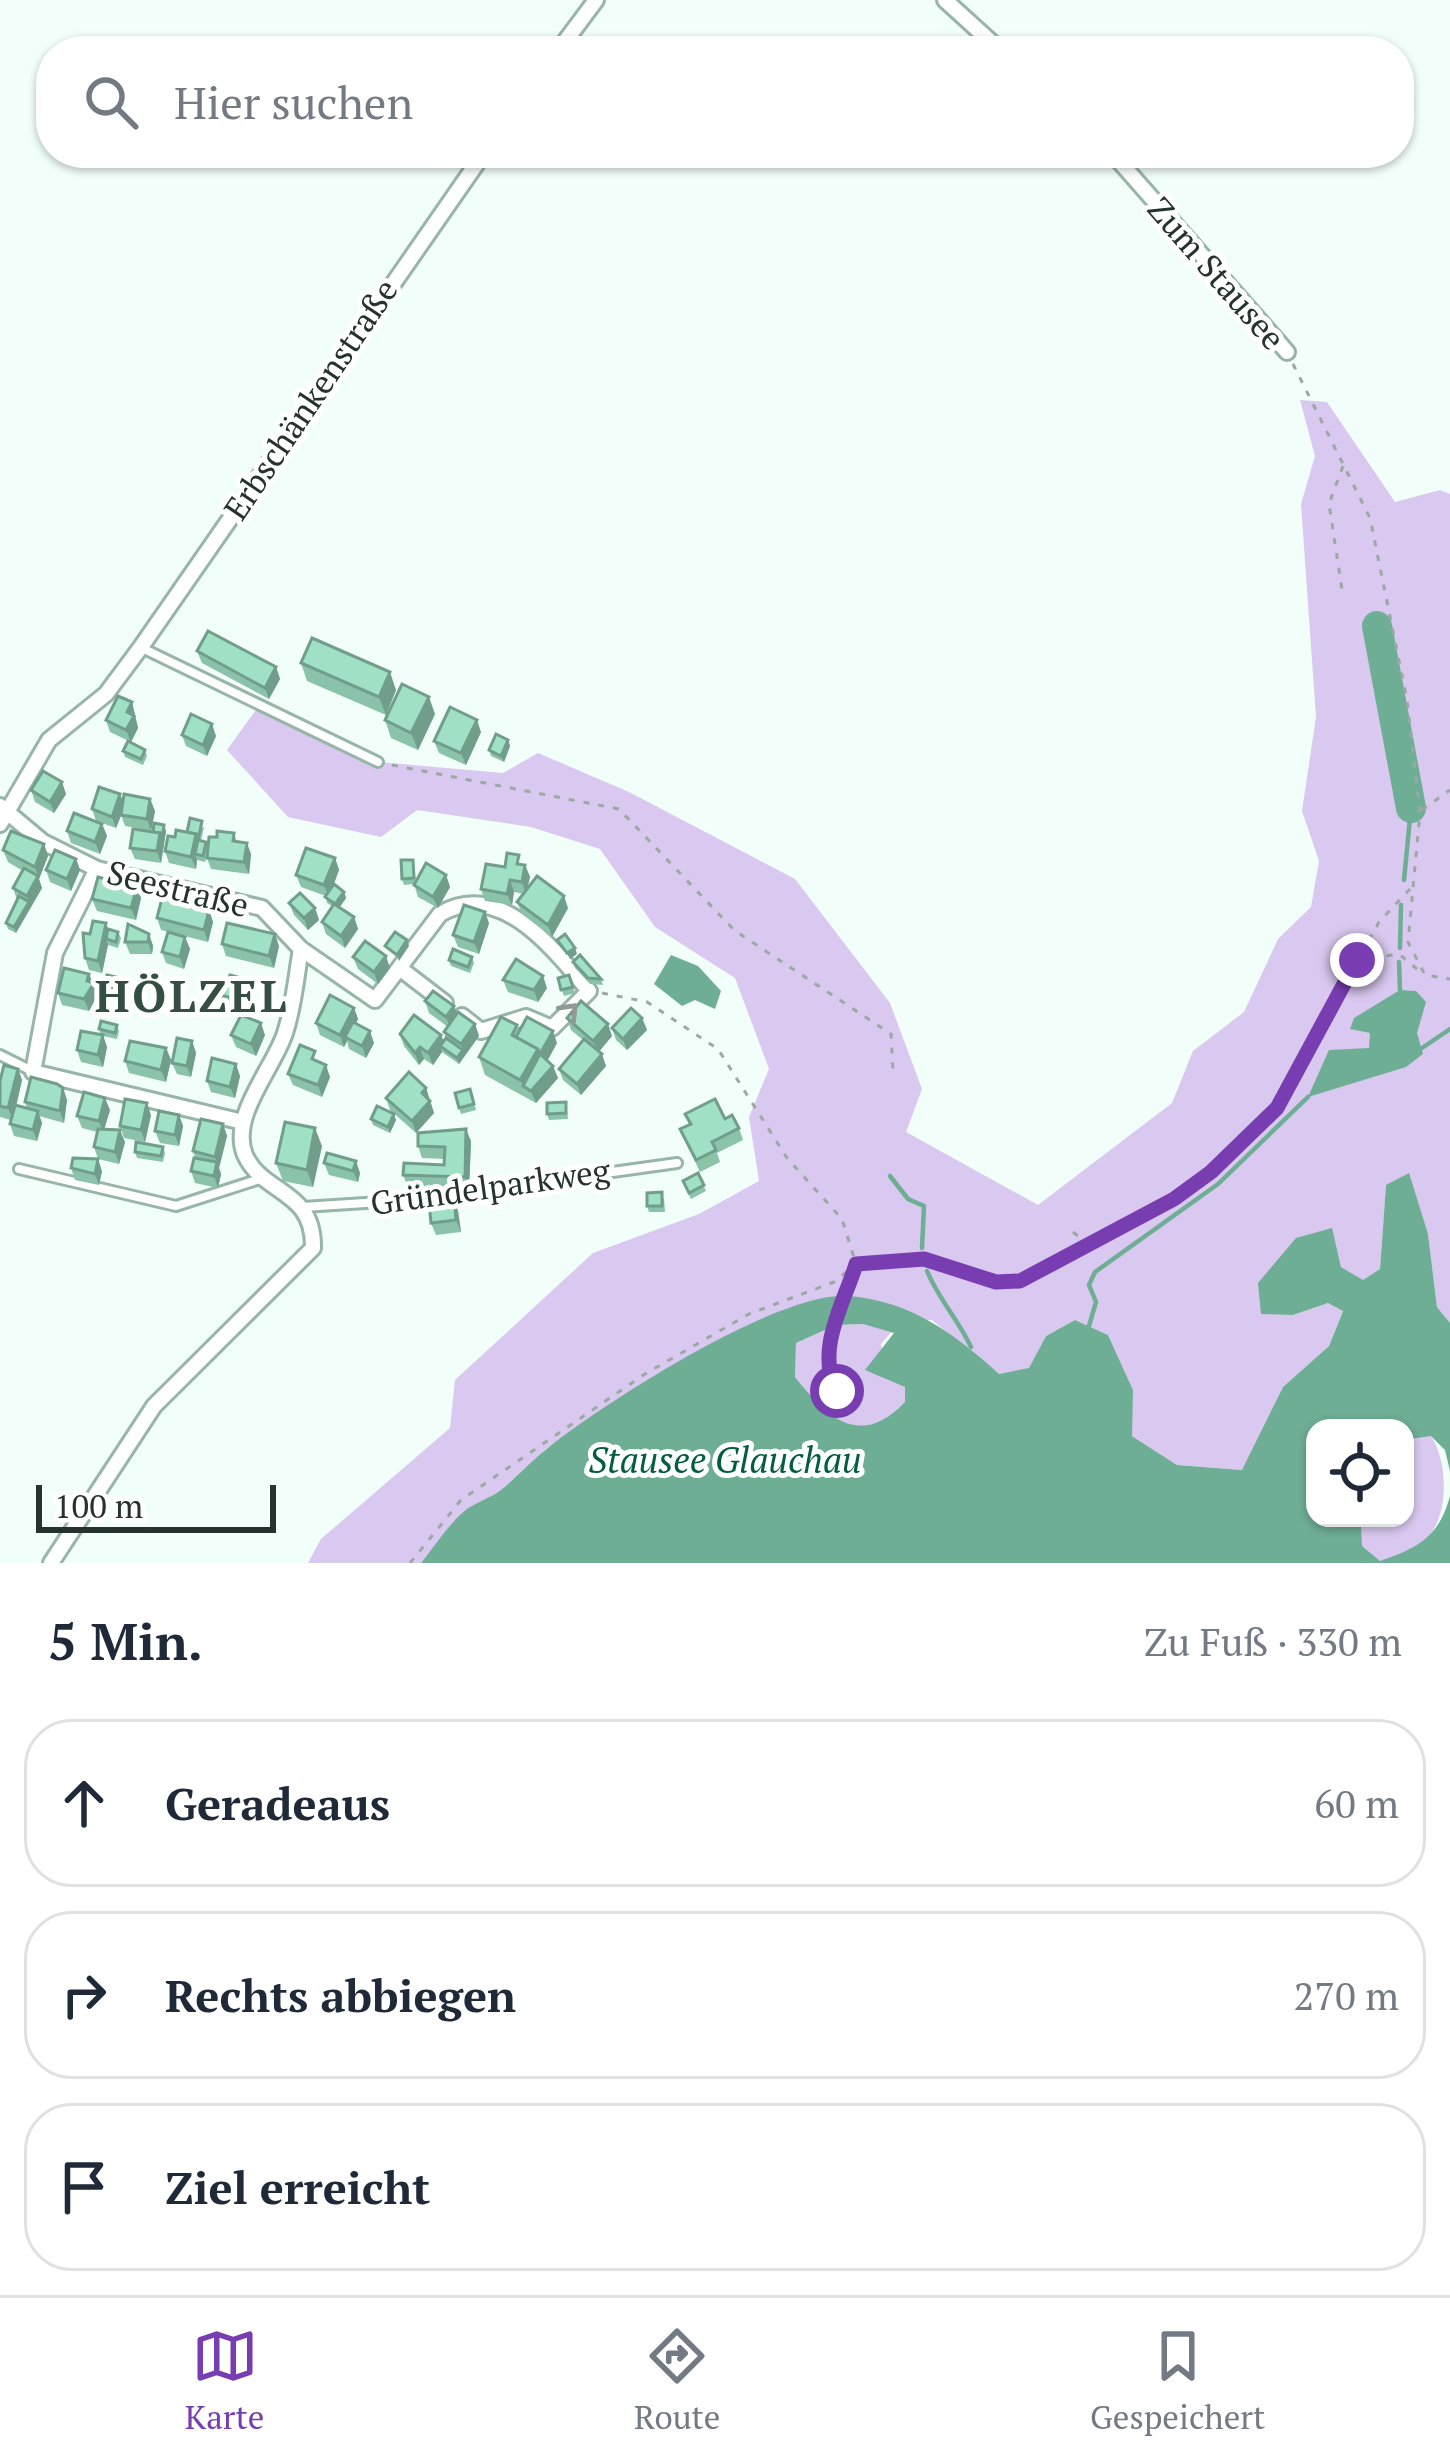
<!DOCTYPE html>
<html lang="de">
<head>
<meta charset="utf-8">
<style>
	body { margin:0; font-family:"PT Serif",serif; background:#f6f6f7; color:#1f2937 }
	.controls { position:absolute; right:36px; bottom:36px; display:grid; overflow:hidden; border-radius:24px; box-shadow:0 3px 9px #0004 }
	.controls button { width:108px; height:108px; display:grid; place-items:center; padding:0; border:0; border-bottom:3px solid #e0e1e3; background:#fff; color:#1f2937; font:60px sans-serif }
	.scale { position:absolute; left:36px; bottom:30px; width:240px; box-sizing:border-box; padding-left:12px; border:6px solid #26322d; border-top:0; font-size:33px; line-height:42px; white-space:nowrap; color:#26322d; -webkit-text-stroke:9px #fff; paint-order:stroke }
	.stop { position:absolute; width:36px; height:36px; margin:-27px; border:9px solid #793db2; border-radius:50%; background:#fff }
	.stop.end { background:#793db2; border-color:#fff; box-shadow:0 3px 12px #0008 }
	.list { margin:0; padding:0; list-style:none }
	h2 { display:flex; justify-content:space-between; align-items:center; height:156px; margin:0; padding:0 48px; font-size:51px }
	h2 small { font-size:39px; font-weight:400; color:#747a83 }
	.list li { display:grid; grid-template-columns:78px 1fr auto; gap:36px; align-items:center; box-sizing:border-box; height:168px; margin:0 24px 24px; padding:0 24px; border:3px solid #e0e1e3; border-radius:48px }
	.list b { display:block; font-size:45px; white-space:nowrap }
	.list em { font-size:39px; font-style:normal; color:#747a83 }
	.icon { flex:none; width:66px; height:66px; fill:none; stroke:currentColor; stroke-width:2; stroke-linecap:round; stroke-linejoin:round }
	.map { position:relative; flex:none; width:1450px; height:1563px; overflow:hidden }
	.search { position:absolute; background:#fff; box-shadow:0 3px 9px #0004; left:36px; right:36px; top:36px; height:132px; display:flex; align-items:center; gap:30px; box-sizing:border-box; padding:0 42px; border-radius:48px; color:#747a83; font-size:45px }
	.sheet { height:732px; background:#fff }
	nav { display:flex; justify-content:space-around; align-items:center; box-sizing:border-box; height:168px; border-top:3px solid #e0e1e3; background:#fff; font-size:33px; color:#747a83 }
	nav a { display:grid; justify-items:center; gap:6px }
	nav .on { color:#793db2 }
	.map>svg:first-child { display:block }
	.green { fill:#d9c8ef }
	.water { fill:#6eae94; fill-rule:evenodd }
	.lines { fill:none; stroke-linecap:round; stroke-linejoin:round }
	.stream { stroke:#6eae94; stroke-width:4.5 }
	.river { stroke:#6eae94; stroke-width:30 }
	.service-casing { stroke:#98b5a9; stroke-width:14 }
	.minor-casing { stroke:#98b5a9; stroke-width:20 }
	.path { stroke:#9ca8a3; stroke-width:3; stroke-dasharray:6 9; stroke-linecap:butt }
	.service { stroke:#fff; stroke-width:8 }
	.minor { stroke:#fff; stroke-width:14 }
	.wall { fill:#8ac2aa }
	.shaded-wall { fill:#709e8b }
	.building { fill:#a0e1c6; stroke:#709e8b; stroke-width:3 }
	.oneway { stroke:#929896 }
	.route { stroke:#793db2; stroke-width:15 }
	.labels { text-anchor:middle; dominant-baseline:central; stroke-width:10; stroke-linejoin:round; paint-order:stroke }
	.street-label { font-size:33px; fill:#26322d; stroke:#fff }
	.water-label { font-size:36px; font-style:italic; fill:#035c43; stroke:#fff }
	.district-label { font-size:45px; font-weight:bold; letter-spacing:3px; fill:#344e43; stroke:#fff }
</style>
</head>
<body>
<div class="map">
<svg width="1450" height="1563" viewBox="0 0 1450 1563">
	<rect width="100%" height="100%" fill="#f2fef9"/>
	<!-- green -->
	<g class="green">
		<polygon points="1300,400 1327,402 1395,502 1440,490 1450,494 1450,1323 1437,1307 1428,1234 1386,1185 1380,1269 1363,1281 1341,1267 1331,1229 1293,1315 1328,1303 1343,1310 1329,1346 1283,1387 1243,1470 1177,1465 1131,1435 1133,1390 1108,1335 1075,1320 1046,1336 1029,1369 999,1374 932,1320 752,1325 643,1383 547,1448 499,1492 463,1512 421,1563 308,1563 321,1539 450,1428 455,1380 593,1253 699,1214 759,1181 749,1117 769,1069 735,978 655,927 600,849 531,827 417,810 381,837 288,817 227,750 258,707 379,762 503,773 538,753 629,792 795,879 890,1003 922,1089 906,1132 1038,1205 1172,1103 1193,1051 1244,1012 1278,939 1311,907 1319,861 1302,811 1316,717 1301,504 1315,456"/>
		<path d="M863 1324 893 1330 881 1344 885 1376 905 1387V1402C860 1449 828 1418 795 1377L796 1343 836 1325Z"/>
		<path d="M1431 1436C1450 1465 1450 1526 1417 1548 1406 1554 1391 1557 1380 1562L1362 1546 1361 1518H1405V1440Z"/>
	</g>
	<!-- water -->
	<g class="water">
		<polygon points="671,955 698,966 721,991 715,1009 695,1000 682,1006 654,984"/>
		<polygon points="1400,990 1416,991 1426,1002 1417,1033 1423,1054 1406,1067 1308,1097 1329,1050 1369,1048 1370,1033 1350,1029 1354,1018"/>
		<path d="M1409 1173 1428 1234 1437 1307 1450 1323V1471L1445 1450 1431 1436 1405 1440V1428H1315V1518H1361L1362 1546 1380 1561C1418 1548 1439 1537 1450 1496V1563H421C434 1547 447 1527 462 1513 473 1503 489 1499 501 1490 518 1476 532 1460 549 1447 606 1402 778 1291 849 1296 911 1301 955 1334 999 1374L1029 1368 1046 1336 1075 1320 1108 1335 1133 1390 1132 1436 1177 1465 1242 1470 1283 1387 1329 1346 1343 1311 1328 1303 1293 1315 1261 1314 1258 1283 1296 1238 1332 1228 1341 1267 1363 1280 1380 1269 1386 1185ZM863 1324 894 1333 865 1370 905 1387V1402C860 1449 828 1418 795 1377L796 1343 836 1325Z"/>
	</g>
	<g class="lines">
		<!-- stream -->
		<g class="stream">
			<polyline points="1404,880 1411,808"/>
			<polyline points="1400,948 1401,905"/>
			<polyline points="1399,962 1400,990"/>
			<polyline points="1422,1048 1450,1029"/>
			<polyline points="890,1176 908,1199 924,1206 922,1248"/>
			<path d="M927 1271C939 1300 958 1319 971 1347"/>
			<polyline points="1089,1326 1096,1302 1089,1285 1095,1272 1218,1184 1308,1097"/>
		</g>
		<!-- river -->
		<polyline class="river" points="1377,626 1411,808"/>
		<defs>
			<g id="service">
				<polyline points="142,648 378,762"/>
				<polyline points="0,1055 32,1071"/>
				<polyline points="19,1169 176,1206 266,1177"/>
				<polyline points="303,1207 412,1200 677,1163"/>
			</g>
			<g id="minor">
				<polyline points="945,0 1001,51"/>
				<polyline points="558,51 596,0"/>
				<polyline points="1112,153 1287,352"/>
				<path d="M0 806 43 842 97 869 262 908 301 949 375 1000 440 914C500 878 555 951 589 991L552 1028 526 1017 481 1031 462 1016"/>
				<polyline points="0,824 49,740 106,694 141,647 484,153"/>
				<polyline points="97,869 55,953 33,1072 243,1122"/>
				<polyline points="402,970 445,1003"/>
				<path d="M51 1563 154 1406 313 1248C314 1189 263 1195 245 1155 229 1116 274 1068 285 1033 294 1006 296 977 301 949"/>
			</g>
		</defs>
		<!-- service casing -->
		<use href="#service" class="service-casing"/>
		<!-- minor casing -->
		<use href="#minor" class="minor-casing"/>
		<!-- path -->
		<g class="path">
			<polyline points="1293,364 1370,518 1407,700 1420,812 1408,942 1425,975 1450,979"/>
			<polyline points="1343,466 1329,504 1343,596"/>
			<polyline points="392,765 619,809 734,930 891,1034 893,1072"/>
			<polyline points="1422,810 1450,790"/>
			<polyline points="1357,960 1399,954 1423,974"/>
			<polyline points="602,993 647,1002 718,1049 787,1158 842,1219 856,1264 830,1341 828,1375 837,1392 857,1406"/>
			<polyline points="1073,1232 1088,1244"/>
			<polyline points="410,1563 461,1500 645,1374 749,1314 834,1282 856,1264 924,1259 996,1282 1020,1281 1174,1199 1211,1173 1277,1108 1379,922 1410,889"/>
		</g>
		<!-- service -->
		<use href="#service" class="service"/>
		<!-- minor -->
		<use href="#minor" class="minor"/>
	</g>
	<!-- wall -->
	<g class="wall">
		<polygon points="197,651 276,667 280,679 269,699 202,663"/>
		<polygon points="301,663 396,690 386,715 307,681"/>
		<polygon points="132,702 138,728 131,742 110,732 106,720"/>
		<polygon points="435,714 418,750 391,738 385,720"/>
		<polygon points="481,732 466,765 439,753 434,741"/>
		<polygon points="182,735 216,736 207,756 186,746"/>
		<polygon points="508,740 510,746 504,762 491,756 489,750"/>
		<polygon points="145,750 147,756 143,765 125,757 123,751"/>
		<polygon points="31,790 66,794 54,813 35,802"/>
		<polygon points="150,799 155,811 151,831 125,826 121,815 116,828 96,821 92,809 123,802"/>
		<polygon points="102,824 107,836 100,854 71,843 67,831"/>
		<polygon points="204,827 201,841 206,842 208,847 217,837 234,833 237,842 251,854 249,874 211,869 207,858 208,852 205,862 197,860 196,869 169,863 165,851 187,832"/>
		<polygon points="166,831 161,863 135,859 130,848 153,832"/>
		<polygon points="44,844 48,856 39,879 42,888 16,933 8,929 6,923 17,900 13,888 23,871 8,862 3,850"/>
		<polygon points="335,858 339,870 333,885 344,892 346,898 339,907 354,917 358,929 345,948 326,934 322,922 332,906 327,903 326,896 301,887 296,875"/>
		<polygon points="76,859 80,870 71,891 50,882 46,870"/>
		<polygon points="413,860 416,882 446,875 450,887 438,908 418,897 414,884 404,885 402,879"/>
		<polygon points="522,864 525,865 530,877 527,889 568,908 552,937 522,914 517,902 524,894 514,892 512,905 485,901 481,889 505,867"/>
		<polygon points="137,887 141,898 136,920 97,911 92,899"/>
		<polygon points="289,903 315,908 319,920 308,930 294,915"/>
		<polygon points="209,910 213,922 208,942 161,930 157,918"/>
		<polygon points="489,923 479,954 458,947 453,935"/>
		<polygon points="108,929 118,932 121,938 118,948 108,945 102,973 89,970 85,958 90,934"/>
		<polygon points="149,934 153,946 152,954 130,954 125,942"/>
		<polygon points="185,937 190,949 184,969 166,963 162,952"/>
		<polygon points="222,944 279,946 274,968 226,956"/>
		<polygon points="353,957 390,968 378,984 358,969"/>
		<polygon points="472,957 474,963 470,973 451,966 449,960"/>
		<polygon points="573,962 601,979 603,985 590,984 575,968"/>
		<polygon points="569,975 575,993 564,996 558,978"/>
		<polygon points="128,980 130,986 128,997 106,992 104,986"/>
		<polygon points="503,980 547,988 538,1002 508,992"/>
		<polygon points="92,982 98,994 89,1011 62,1005 58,993"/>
		<polygon points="245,991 253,1004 251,1013 222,1006 217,994"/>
		<polygon points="425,1001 457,1014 475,1024 479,1036 459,1064 442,1052 433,1065 424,1059 419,1065 404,1046 400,1034 441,1035 443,1041 446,1038 444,1032 448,1027 429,1013"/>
		<polygon points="354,1008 358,1019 356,1024 374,1043 366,1058 349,1049 347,1041 344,1047 320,1035 316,1023"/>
		<polygon points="567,1018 612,1036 599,1051 606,1066 581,1095 563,1080 559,1069 583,1040 571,1030"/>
		<polygon points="642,1018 647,1030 627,1050 616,1040 612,1028"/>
		<polygon points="117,1025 119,1031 117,1039 103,1036 107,1047 103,1067 81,1062 77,1050 101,1035 99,1029"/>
		<polygon points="517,1025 519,1031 557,1043 547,1061 558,1078 536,1103 485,1075 479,1057"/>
		<polygon points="231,1035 265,1035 256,1056 236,1047"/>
		<polygon points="192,1041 196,1053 191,1077 177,1074 172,1063"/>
		<polygon points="166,1048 171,1060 166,1082 129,1073 125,1061"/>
		<polygon points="319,1062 330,1077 322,1097 293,1085 288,1074"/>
		<polygon points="18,1069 22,1080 16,1106 27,1108 25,1102 63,1088 67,1100 64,1123 39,1116 42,1123 37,1141 14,1136 10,1124 11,1120 0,1117 0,1081"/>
		<polygon points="240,1076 235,1098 211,1092 207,1081"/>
		<polygon points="426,1088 434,1113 416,1133 390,1110 386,1098"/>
		<polygon points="470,1089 476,1110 461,1114 459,1108"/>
		<polygon points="566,1102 568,1119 549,1120 547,1114"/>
		<polygon points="110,1110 104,1130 125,1142 119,1164 98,1159 94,1147 97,1132 82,1128 77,1116"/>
		<polygon points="685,1114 725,1119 739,1128 743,1140 717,1153 720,1162 700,1172 680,1129 689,1125"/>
		<polygon points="151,1115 145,1142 124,1138 120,1126"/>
		<polygon points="179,1115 183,1126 179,1146 160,1143 155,1131"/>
		<polygon points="371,1119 396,1120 390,1133 373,1125"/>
		<polygon points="223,1124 227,1136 219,1168 221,1174 218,1188 195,1183 191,1171 195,1158 193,1151"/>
		<polygon points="471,1141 469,1189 408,1187 403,1175 444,1165 445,1159 422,1158 418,1146"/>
		<polygon points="322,1146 313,1187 283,1181 276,1163"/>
		<polygon points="163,1147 165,1153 163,1162 137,1158 135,1152"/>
		<polygon points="324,1163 360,1173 358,1182 329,1175"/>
		<polygon points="71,1168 102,1171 99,1185 75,1180"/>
		<polygon points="698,1173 706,1191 691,1199 683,1181"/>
		<polygon points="664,1198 665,1212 649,1212 647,1206"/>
		<polygon points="454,1199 458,1211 461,1232 436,1235 431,1223"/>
	</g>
	<!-- shaded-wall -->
	<g class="shaded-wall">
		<polygon points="276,667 280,679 269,699 265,688"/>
		<polygon points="390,672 396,690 386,715 379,697"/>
		<polygon points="429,697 435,714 418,750 411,733"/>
		<polygon points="132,702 138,728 131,742 126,730 127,712"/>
		<polygon points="477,720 481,732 466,765 461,753"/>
		<polygon points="212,724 216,736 207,756 203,745"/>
		<polygon points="508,740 510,746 504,762 501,756"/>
		<polygon points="62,782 66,794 54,813 50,802"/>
		<polygon points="120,794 125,806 116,828 112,817"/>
		<polygon points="150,799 155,811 151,831 147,819"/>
		<polygon points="102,824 107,836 100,854 95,842"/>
		<polygon points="164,825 166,831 161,863 157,851 160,833"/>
		<polygon points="196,834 200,846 195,854 197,860 196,869 191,857"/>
		<polygon points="247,843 251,854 249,874 244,862"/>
		<polygon points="44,844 48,856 39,879 35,867"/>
		<polygon points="335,858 339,870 329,897 324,885"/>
		<polygon points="76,859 80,870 71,891 67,879"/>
		<polygon points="525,865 530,877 526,894 522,882"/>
		<polygon points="446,875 450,887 438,908 433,897"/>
		<polygon points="38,876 42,888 16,933 14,927 29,902 27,896"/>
		<polygon points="510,880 514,892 512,905 507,894"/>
		<polygon points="137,887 141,898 136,920 131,908"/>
		<polygon points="344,892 346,898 338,910 335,904"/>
		<polygon points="564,896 568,908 552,937 548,925"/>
		<polygon points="315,908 319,920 308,930 304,918"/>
		<polygon points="209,910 213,922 208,942 204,930"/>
		<polygon points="485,912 489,923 479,954 474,942"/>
		<polygon points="354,917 358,929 345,948 341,936"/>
		<polygon points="106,923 110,935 106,939 108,945 102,973 98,961"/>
		<polygon points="149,934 153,946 152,954 148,942"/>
		<polygon points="275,934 279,946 274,968 269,956"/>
		<polygon points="185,937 190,949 184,969 180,957"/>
		<polygon points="407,940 409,946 399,961 397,955"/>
		<polygon points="575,948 577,954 570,959 567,953"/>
		<polygon points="386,956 390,968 378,984 374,972"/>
		<polygon points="89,974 98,994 89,1011 84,999"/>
		<polygon points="543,976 547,988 538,1002 534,990"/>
		<polygon points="249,992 253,1004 251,1013 246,1002"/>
		<polygon points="454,1006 459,1018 451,1029 446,1017"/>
		<polygon points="354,1008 358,1019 348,1039 345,1037 347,1041 344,1047 340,1035"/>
		<polygon points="642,1018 647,1030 627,1050 623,1039"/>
		<polygon points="261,1023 265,1035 256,1056 251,1044"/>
		<polygon points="475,1024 479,1036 459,1064 457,1058 463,1050 461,1044"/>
		<polygon points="608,1024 612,1036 598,1053 593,1041"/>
		<polygon points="370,1031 374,1043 366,1058 362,1046"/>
		<polygon points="553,1031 557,1043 531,1091 523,1086 520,1080 538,1049"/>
		<polygon points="103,1035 107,1047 103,1067 98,1055"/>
		<polygon points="441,1035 446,1047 440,1046 442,1052 433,1065 428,1053"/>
		<polygon points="192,1041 196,1053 191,1077 187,1066"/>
		<polygon points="420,1047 424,1059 419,1065 415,1053"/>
		<polygon points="166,1048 171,1060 166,1082 161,1070"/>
		<polygon points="602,1054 606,1066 581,1095 577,1084"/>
		<polygon points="236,1064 240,1076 235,1098 230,1087"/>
		<polygon points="326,1065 330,1077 322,1097 318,1085"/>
		<polygon points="553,1066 558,1078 536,1103 531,1091"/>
		<polygon points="18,1069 22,1080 13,1120 8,1108"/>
		<polygon points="63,1088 67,1100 64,1123 60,1111"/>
		<polygon points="426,1088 434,1113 416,1133 412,1121 422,1093"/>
		<polygon points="105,1098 110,1110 103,1133 99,1121"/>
		<polygon points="147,1103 151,1115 145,1142 141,1130"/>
		<polygon points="38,1111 42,1123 37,1141 33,1130"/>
		<polygon points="394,1114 396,1120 390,1133 388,1127"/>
		<polygon points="179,1115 183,1126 179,1146 175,1135"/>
		<polygon points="223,1124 227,1136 219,1168 215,1157"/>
		<polygon points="315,1128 322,1146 313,1187 307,1170"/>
		<polygon points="466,1129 471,1141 469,1189 465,1177"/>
		<polygon points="120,1130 125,1142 119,1164 115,1152"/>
		<polygon points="98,1159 102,1171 99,1185 95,1174"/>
		<polygon points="356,1161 360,1173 358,1182 353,1171"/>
		<polygon points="217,1162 221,1174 218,1188 214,1176"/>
		<polygon points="454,1199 458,1211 461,1232 456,1220"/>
	</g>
	<!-- building -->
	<g class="building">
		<polygon points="208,631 276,667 265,688 197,651"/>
		<polygon points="312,638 390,672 379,697 301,663"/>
		<polygon points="402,684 429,697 411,733 385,720"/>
		<polygon points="118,696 132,702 127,712 134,716 126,730 106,720"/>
		<polygon points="450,707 477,720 461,753 434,741"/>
		<polygon points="191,714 212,724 203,745 182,735"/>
		<polygon points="496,734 508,740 501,756 489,750"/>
		<polygon points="128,741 145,750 141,759 123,751"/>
		<polygon points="43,771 62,782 50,802 31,790"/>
		<polygon points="99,787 120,794 112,817 92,809"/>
		<polygon points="124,794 150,799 147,819 121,815"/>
		<polygon points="74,813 102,824 95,842 67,831"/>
		<polygon points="190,818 202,821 198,840 196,834 187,832"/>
		<polygon points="154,823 164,825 162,839 160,833 153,832"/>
		<polygon points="133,829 160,833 157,851 130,848"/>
		<polygon points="176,830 196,834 191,857 165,851 168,836 175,837"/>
		<polygon points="11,831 44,844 35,867 3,850"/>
		<polygon points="217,831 234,833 233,841 247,843 244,862 207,858 209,837 217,837"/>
		<polygon points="198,840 206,842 203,856 195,854"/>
		<polygon points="306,848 335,858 324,885 296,875"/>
		<polygon points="55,850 76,859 67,879 46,870"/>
		<polygon points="507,853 519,855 517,864 525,865 522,882 510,880 507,894 481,889 486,864 505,867"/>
		<polygon points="401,860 413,860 414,878 402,879"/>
		<polygon points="426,863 446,875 433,897 414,885"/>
		<polygon points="24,868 38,876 27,896 13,888"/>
		<polygon points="537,876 564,896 548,925 517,902"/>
		<polygon points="98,877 137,887 131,908 92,899"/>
		<polygon points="334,884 344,892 335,904 325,897"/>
		<polygon points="300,893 315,908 304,918 289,903"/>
		<polygon points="19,896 29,902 14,927 6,923"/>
		<polygon points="162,898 209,910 204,930 157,918"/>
		<polygon points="334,904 354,917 341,936 322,922"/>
		<polygon points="464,905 485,912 474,942 453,935"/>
		<polygon points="93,921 106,923 98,961 85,958 83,933 90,934"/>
		<polygon points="227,923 275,934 269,956 222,944"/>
		<polygon points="128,924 149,934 148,942 125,942"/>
		<polygon points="108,929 118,932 116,942 106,939"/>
		<polygon points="168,932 185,937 180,957 162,952"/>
		<polygon points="395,932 407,940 397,955 385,946"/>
		<polygon points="565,934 575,948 567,953 557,940"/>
		<polygon points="365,941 386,956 374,972 353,957"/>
		<polygon points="453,949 472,957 468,967 449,960"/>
		<polygon points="580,955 601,979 588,978 573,962"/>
		<polygon points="516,959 543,976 534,990 503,980"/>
		<polygon points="64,968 89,974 87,981 94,983 84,999 58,993"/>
		<polygon points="107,975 128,980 126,991 104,986"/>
		<polygon points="230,975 241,978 238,989 249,992 246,1002 217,994 220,984 227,986"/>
		<polygon points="569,975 573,987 561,990 558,978"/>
		<polygon points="433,991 454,1006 446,1017 425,1001"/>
		<polygon points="330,995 354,1008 340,1035 316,1023"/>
		<polygon points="581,1001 608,1024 593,1041 567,1018"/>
		<polygon points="631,1008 642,1018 623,1039 612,1028"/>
		<polygon points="458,1012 475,1024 461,1044 444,1032"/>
		<polygon points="241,1015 261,1023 251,1044 231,1035"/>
		<polygon points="414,1015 441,1035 428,1053 420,1047 415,1053 400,1034"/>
		<polygon points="501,1017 517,1025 512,1035 538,1049 520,1080 479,1057"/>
		<polygon points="527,1017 553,1031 540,1054 538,1049 516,1037"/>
		<polygon points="101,1021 117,1025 115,1033 99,1029"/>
		<polygon points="353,1022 370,1031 362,1046 345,1037"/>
		<polygon points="81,1031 103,1035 98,1055 77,1050"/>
		<polygon points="177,1038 192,1041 187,1066 172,1063"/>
		<polygon points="446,1038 463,1050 457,1058 440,1046"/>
		<polygon points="584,1039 602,1054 577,1084 559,1069"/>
		<polygon points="130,1041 166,1048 161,1070 125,1061"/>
		<polygon points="300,1045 315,1051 312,1059 326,1065 318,1085 288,1074"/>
		<polygon points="540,1054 553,1066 531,1091 523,1086"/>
		<polygon points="212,1058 236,1064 230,1087 207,1081"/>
		<polygon points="4,1065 18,1069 8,1108 0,1106 0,1081"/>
		<polygon points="409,1072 426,1088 422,1093 430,1101 412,1121 386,1098"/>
		<polygon points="31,1077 57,1084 63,1088 60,1111 25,1102"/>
		<polygon points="470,1089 474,1104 459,1108 455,1093"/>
		<polygon points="84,1092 105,1098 99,1121 77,1116"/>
		<polygon points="125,1099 147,1103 141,1130 120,1126"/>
		<polygon points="715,1099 725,1119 732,1115 739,1128 712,1142 716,1150 696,1160 680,1129 691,1124 685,1114"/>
		<polygon points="566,1102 566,1113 547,1114 547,1103"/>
		<polygon points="15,1105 38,1111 33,1130 10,1124"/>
		<polygon points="377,1106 394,1114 388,1127 371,1119"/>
		<polygon points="159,1111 179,1115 175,1135 155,1131"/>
		<polygon points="201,1119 223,1124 215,1157 193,1151"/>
		<polygon points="285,1122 315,1128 307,1170 276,1163"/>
		<polygon points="98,1129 120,1130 115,1152 94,1147"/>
		<polygon points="466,1129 465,1177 403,1175 404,1163 444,1165 445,1147 418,1146 418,1133"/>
		<polygon points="136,1142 163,1147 161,1156 135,1152"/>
		<polygon points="327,1153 356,1161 353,1171 324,1163"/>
		<polygon points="73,1158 98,1159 95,1174 71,1168"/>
		<polygon points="194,1158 217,1162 214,1176 191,1171"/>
		<polygon points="698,1173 704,1185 689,1193 683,1181"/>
		<polygon points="662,1192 662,1206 647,1206 647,1193"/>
		<polygon points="454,1199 456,1220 431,1223 429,1202"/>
	</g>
	<!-- one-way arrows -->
	<defs><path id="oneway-chevron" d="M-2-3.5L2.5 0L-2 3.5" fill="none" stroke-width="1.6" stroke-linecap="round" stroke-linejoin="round" transform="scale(3)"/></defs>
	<use class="oneway" href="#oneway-chevron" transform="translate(570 1011) rotate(-46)"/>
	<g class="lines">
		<!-- route -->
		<path class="route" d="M837 1391C814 1350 846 1299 856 1264L924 1259 996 1282 1020 1281 1174 1199 1211 1172 1277 1108 1357 960"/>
	</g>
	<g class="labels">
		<!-- street labels -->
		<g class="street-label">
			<text transform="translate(1217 273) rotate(49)">Zum Stausee</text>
			<text transform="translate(310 399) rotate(-56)">Erbschänkenstraße</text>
			<text transform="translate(178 888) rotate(14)">Seestraße</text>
			<text transform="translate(490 1186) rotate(-8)">Gründelparkweg</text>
		</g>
		<!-- water labels -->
		<g class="water-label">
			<text x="725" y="1459">Stausee Glauchau</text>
		</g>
		<!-- district labels -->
		<g class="district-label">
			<text x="192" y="995">HÖLZEL</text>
		</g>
	</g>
</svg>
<div class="controls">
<button><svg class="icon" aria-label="locate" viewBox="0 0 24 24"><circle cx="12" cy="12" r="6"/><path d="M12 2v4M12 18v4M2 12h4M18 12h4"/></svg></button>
</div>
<div class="scale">100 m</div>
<div class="stop" style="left:837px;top:1391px"></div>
<div class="stop end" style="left:1357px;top:960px"></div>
<div class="search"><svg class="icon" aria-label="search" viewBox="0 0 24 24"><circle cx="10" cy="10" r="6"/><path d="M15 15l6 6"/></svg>Hier suchen</div>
</div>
<section class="sheet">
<h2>5 Min.<small>Zu Fuß · 330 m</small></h2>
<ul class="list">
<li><svg class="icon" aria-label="ahead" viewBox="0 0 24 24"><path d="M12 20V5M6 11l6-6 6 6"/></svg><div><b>Geradeaus</b></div><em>60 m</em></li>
<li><svg class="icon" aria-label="right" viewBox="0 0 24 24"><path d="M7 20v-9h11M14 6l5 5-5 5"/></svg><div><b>Rechts abbiegen</b></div><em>270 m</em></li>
<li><svg class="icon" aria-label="arrive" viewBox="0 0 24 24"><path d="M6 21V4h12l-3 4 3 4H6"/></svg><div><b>Ziel erreicht</b></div></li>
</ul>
</section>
<nav>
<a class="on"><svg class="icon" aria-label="map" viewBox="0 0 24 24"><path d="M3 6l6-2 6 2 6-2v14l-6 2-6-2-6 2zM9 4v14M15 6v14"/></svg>Karte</a>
<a><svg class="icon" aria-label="directions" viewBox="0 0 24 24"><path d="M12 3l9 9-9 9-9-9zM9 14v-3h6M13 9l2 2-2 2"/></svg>Route</a>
<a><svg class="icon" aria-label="saved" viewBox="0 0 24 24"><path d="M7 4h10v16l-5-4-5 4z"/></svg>Gespeichert</a>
</nav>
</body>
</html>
